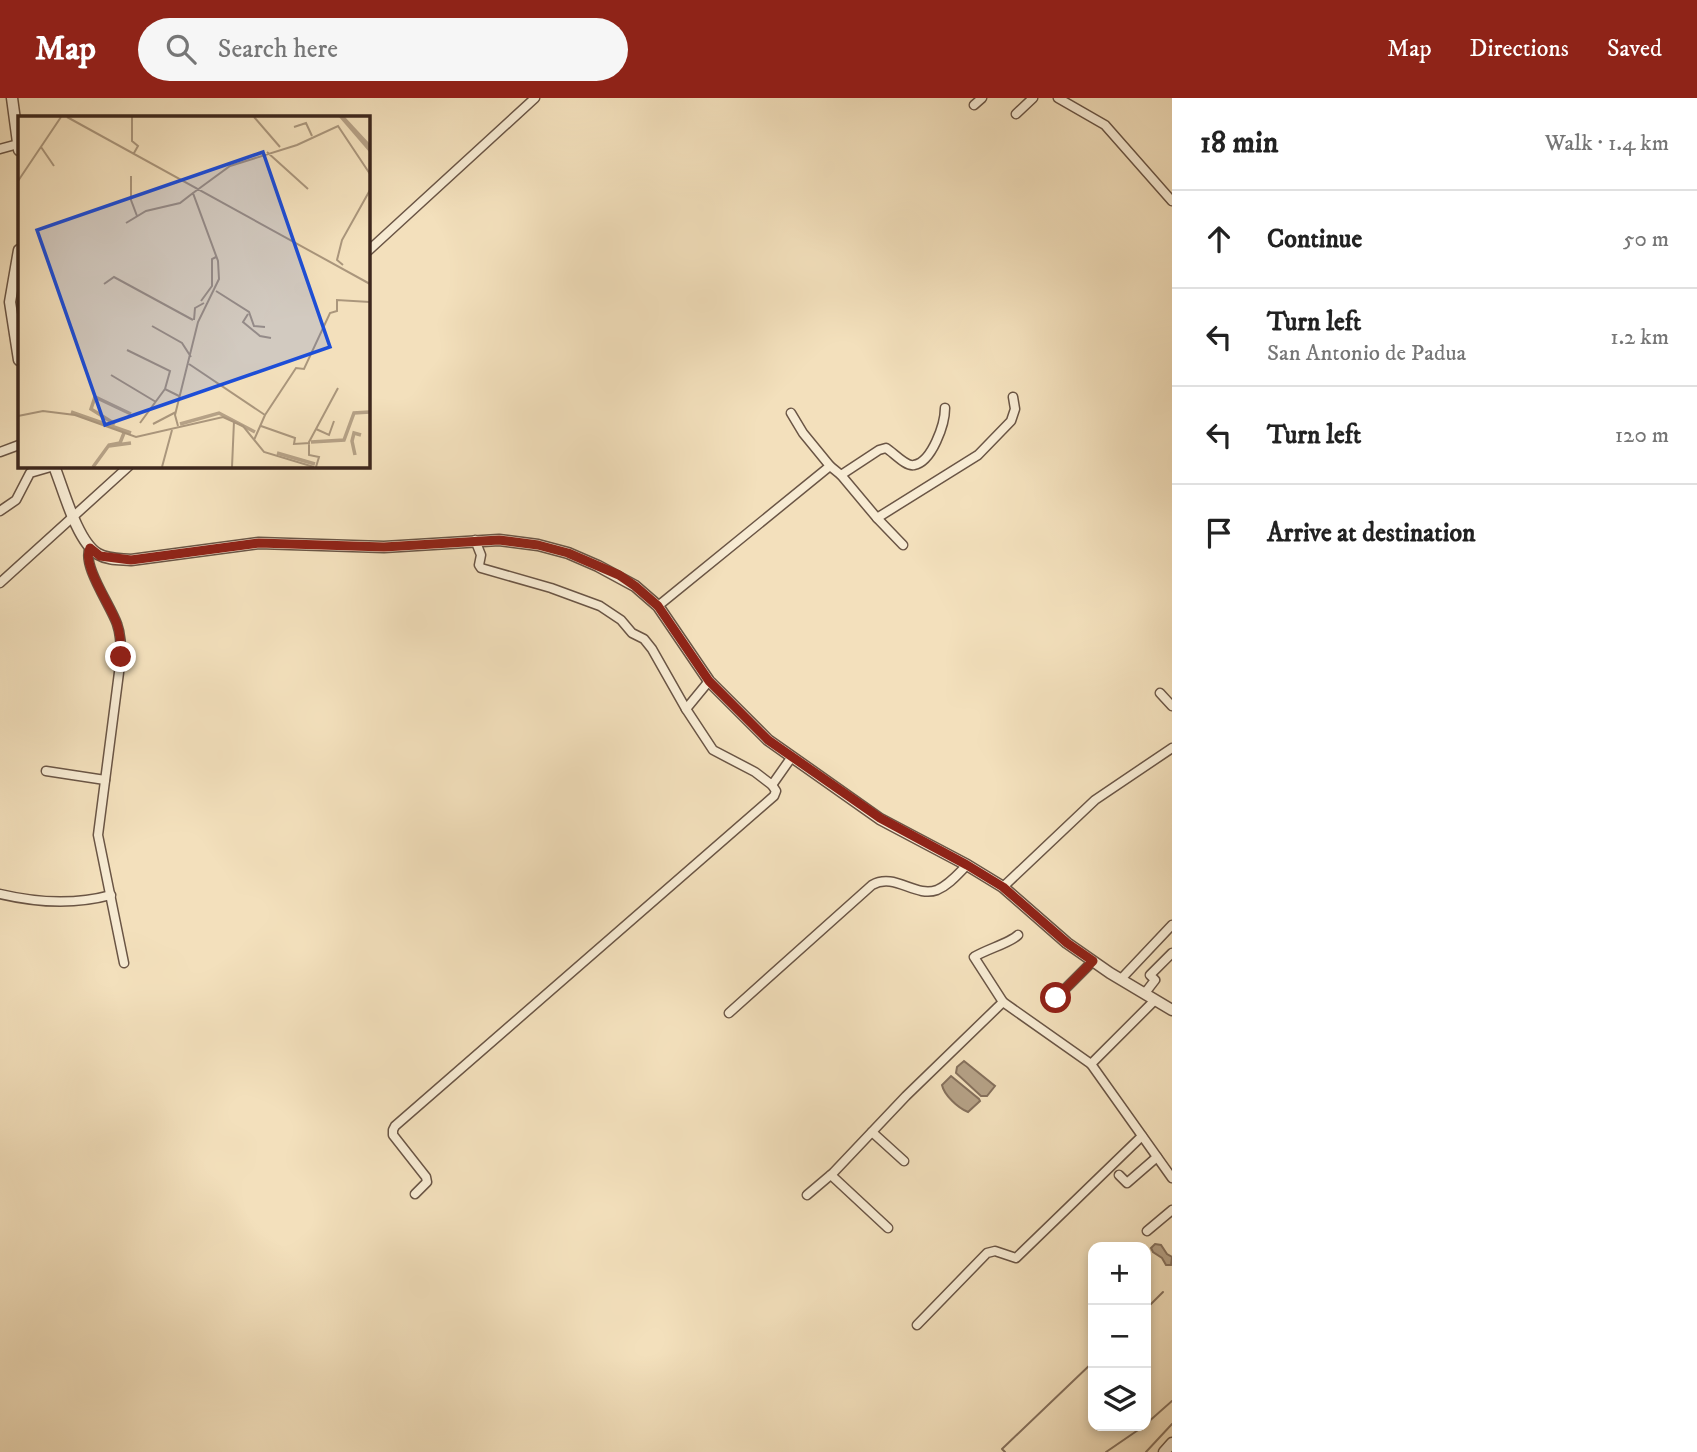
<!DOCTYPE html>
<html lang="en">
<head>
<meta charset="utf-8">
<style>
	body { margin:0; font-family:"IM FELL DW Pica",serif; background:#f6f6f6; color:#222 }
	.controls { position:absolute; right:21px; bottom:21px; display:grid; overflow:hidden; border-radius:14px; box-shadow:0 4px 10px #0003 }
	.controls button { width:63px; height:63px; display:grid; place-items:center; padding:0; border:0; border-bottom:2px solid #e0e0e0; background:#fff; color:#222; font:35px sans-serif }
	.stop { position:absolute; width:21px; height:21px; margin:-16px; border:5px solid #8f2418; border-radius:50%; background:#fff }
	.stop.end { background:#8f2418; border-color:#fff; box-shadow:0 2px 7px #0008 }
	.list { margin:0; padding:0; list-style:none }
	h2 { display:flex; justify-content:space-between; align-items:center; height:91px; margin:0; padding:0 28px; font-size:30px }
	h2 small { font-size:23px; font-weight:400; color:#767676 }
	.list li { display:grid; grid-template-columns:46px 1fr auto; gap:21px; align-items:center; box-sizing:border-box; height:98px; padding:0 28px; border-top:2px solid #e0e0e0 }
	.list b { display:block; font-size:26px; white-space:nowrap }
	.list p { margin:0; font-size:23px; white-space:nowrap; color:#767676 }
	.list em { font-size:23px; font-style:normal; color:#767676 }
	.icon { flex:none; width:38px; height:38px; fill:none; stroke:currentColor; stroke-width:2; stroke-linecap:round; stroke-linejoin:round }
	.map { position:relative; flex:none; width:1172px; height:1354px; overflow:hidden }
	header { display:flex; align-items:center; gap:42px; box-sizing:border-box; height:98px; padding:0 35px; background:#8f2418; color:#fff }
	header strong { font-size:33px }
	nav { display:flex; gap:38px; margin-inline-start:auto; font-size:24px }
	.search { width:490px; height:63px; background:#f6f6f6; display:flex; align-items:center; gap:18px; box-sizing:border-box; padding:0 24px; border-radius:38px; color:#767676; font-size:26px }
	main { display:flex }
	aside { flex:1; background:#fff }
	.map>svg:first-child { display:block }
	.water { fill:#b5a186; stroke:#85705c; stroke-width:2 }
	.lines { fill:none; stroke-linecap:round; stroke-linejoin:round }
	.stream { stroke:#85705c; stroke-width:2 }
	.minor-casing { stroke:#6a5545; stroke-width:11 }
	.tertiary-casing { stroke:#6a5545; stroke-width:13 }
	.minor { stroke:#f7ebd3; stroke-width:8 }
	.tertiary { stroke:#f7ebd3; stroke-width:10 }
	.route { stroke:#8f2418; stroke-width:9 }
	.inset-river { fill:none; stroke:#b5a186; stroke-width:3.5 }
	.inset-road { fill:none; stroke:#aa967c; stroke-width:2 }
	.view { fill:#1d4ed8; fill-opacity:0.15; stroke:#1d4ed8; stroke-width:3.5 }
	.inset-edge { fill:none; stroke:#3d271d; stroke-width:3.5 }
</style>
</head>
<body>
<header>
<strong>Map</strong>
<div class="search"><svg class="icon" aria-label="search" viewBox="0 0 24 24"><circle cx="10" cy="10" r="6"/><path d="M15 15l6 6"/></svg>Search here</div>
<nav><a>Map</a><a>Directions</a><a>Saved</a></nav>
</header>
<main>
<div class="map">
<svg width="1172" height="1354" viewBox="0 0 1172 1354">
	<rect width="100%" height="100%" fill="#f3e0bc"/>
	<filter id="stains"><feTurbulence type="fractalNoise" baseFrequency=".00286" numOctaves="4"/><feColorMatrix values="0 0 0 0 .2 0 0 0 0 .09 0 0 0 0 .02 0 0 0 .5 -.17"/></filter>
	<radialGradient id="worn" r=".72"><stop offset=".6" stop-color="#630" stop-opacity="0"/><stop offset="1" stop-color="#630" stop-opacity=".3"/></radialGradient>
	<!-- water -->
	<g class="water">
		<polygon points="964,963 995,988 987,998 981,998 956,975 957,969"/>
		<path d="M951 978 979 1001 980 1003 968 1014C958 1010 944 997 942 987Z"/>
		<polygon points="1155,1146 1161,1147 1167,1156 1172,1159 1171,1167 1166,1167 1162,1160 1153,1154 1151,1150"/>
	</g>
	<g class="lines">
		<!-- stream -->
		<g class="stream">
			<polyline points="1146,1211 1163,1194"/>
			<polyline points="1146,1326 1172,1303"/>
			<polyline points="1005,1354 1002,1351 1093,1264"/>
			<polyline points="1106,1354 1144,1328"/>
			<polyline points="1146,1354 1172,1326"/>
		</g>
		<defs>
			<g id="minor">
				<polyline points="1058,0 1105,27 1172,103"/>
				<polyline points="974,7 982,0"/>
				<polyline points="1016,16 1033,0"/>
				<polyline points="0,51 18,46"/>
				<polyline points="368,153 535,0"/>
				<polyline points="791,315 803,335 830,368"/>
				<polyline points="0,354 19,347"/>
				<polyline points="841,377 877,420 978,357 1011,323 1015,311 1013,299"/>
				<polyline points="0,413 16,402 30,375 54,368"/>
				<polyline points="877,420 903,447"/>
				<polyline points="475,442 481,457 479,467 481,470 551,490 600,508 621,522 632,535 644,541 652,551 686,611"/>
				<path d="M90 450C81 466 111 508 117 526 121 537 121 548 121 559L98 737 124 865"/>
				<polyline points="0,485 129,368"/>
				<path d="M658 508 830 368 841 377 879 352 886 350C893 354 906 369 914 367 932 364 945 326 945 310"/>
				<polyline points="709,583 686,611 713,652 755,674 772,687 791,660"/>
				<polyline points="1160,595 1172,608"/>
				<polyline points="46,673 105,682"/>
				<polyline points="1003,789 1095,702 1172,650"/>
				<path d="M0 796C38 805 74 807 111 797"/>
				<polyline points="1121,881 1172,827"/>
				<polyline points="1145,895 1155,882 1150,877 1172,855"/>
				<polyline points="1056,900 1093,863"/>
				<polyline points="1155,902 1091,966 1172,1080"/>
				<path d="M1003 904 974 859C987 851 1010 845 1018 837"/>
				<path d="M729 915 872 787C895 774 915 800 937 792 949 787 958 776 967 767"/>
				<polyline points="872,1034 904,1063"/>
				<polyline points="831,1077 888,1130"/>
				<polyline points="1119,1077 1127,1085 1157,1059"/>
				<polyline points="415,1096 427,1084 426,1079 393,1037 393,1032 395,1028 774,698 776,693 772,687"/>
				<polyline points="807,1097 833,1075 906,998 1003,904 1091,966"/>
				<polyline points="1147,1133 1172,1112"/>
				<polyline points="917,1227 987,1155 995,1153 1016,1160 1142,1038"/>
			</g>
			<g id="tertiary">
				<polyline points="12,0 19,52"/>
				<polyline points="19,152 10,204 19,262"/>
				<path d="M54 368C63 390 77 444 98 456 108 462 120 461 131 462L259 445 384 449 499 442 538 447 568 455 598 468 635 488 658 508 709 583 768 642 880 721 967 767 1003 789 1067 845 1110 875 1172 912"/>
				<polyline points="1164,1354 1172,1345"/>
			</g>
		</defs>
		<!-- minor casing -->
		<use href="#minor" class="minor-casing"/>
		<!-- tertiary casing -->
		<use href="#tertiary" class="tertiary-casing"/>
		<!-- minor -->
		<use href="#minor" class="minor"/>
		<!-- tertiary -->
		<use href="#tertiary" class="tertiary"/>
	</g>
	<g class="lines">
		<!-- route -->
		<path class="route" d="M121 559C121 548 121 537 117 526 111 508 81 466 90 450L100 458 131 462 259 445 384 449 499 442 538 447 568 455 619 477 635 488 658 508 709 583 768 642 880 720 967 767 1003 789 1067 845 1093 863 1056 900"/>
	</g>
	<!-- overview -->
	<g transform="translate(18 18)">
		<rect width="352" height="352" fill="#f3e0bc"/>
		<path d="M321 1H327L352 28V37Z" fill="#b5a186"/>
		<path class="inset-river" d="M53 296 113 317M97 308 73 293 77 281 113 298M162 308 201 297 237 316M293 326 326 324 336 297 352 296M91 330 113 327M259 337 297 348M337 339 334 325 336 317 343 319M75 351 91 329 102 327 106 317"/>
		<path class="inset-road" d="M49 1 352 168M114 1V25L120 30 116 37M236 1 262 31M276 11 288 7 294 20M23 31 36 50M249 36 290 73M113 60V84L119 100M0 65 43 1M108 107 128 95 162 87 175 77M325 149 319 144 324 124 352 74M86 168 96 161 175 204M198 175 231 196 236 210 247 211M183 185 194 170V143L198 141M230 198 225 206 242 220 253 222M176 204 177 192 186 187M134 210 164 227 173 241M109 234 152 255 147 273M171 248 247 299 236 324M93 259 138 286M247 299 278 252 286 253 312 197 319 195V184L352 186M0 300 25 295 57 299 118 321 205 301 225 310 246 336 296 351M122 307 147 273 161 280M135 308 158 296M160 310 157 299 180 206 201 163 200 145 175 77 212 50 279 29 320 10 352 58M243 310 277 322 276 328 292 327M298 313 311 319 316 305M144 351 154 314M214 351 216 305M298 351 301 341 291 339V326L320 272"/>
		<path class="view" d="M245 36 312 231 87 309 19 114Z"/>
		<rect width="352" height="352" class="inset-edge"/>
	</g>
	<rect width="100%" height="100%" filter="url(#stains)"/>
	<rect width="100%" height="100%" fill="url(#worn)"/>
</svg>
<div class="controls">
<button>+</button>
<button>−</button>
<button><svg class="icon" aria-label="layers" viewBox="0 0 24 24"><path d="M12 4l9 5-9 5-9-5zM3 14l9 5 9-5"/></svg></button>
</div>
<div class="stop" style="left:1056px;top:900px"></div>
<div class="stop end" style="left:121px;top:559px"></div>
</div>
<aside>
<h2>18 min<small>Walk · 1.4 km</small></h2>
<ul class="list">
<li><svg class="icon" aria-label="ahead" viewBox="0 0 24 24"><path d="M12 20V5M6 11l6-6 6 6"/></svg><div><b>Continue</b></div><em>50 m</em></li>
<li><svg class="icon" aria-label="left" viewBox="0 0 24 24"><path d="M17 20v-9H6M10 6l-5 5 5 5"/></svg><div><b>Turn left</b><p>San Antonio de Padua</p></div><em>1.2 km</em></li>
<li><svg class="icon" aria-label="left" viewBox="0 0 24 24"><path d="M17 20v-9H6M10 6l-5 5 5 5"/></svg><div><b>Turn left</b></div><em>120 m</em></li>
<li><svg class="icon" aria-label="arrive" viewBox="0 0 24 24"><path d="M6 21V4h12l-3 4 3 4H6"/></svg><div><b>Arrive at destination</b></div></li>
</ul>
</aside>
</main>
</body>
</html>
